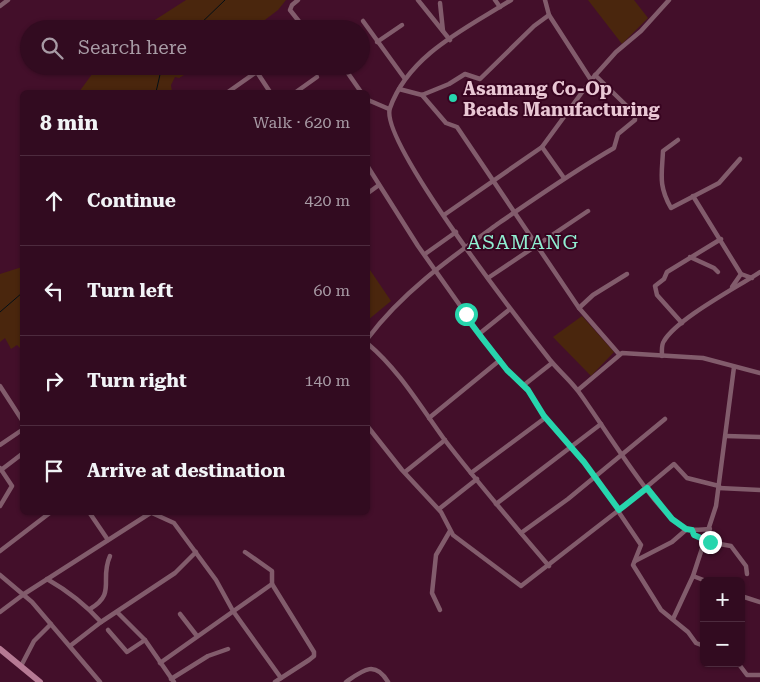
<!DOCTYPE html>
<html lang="en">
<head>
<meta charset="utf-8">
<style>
	body { margin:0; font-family:"Roboto Serif",serif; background:#3d192d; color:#f1f3f6 }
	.controls { position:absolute; right:15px; bottom:15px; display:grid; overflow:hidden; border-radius:8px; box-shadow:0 1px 4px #0004 }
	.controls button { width:45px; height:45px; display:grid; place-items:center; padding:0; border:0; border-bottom:1px solid #4d2b3e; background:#320b20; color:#f1f3f6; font:25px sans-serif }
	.stop { position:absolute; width:15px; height:15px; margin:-11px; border:4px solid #27d5ad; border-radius:50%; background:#fff }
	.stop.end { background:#27d5ad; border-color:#fff; box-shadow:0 1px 5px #0008 }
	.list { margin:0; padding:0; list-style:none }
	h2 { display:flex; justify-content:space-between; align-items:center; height:65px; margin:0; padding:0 20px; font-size:21px }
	h2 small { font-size:16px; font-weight:400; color:#a89ba5 }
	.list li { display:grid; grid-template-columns:32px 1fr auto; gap:15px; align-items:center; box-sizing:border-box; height:90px; padding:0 20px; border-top:1px solid #4d2b3e }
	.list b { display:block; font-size:19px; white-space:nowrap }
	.list em { font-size:16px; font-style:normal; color:#a89ba5 }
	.icon { flex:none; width:28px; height:28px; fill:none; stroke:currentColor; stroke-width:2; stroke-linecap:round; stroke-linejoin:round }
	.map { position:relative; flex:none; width:760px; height:682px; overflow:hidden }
	.search { position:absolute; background:#320b20; box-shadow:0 1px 4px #0004; left:20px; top:20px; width:350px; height:55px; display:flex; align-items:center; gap:12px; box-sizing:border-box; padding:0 18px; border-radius:28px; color:#a89ba5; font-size:19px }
	.panel { position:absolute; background:#320b20; box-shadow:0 1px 4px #0004; left:20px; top:90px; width:350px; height:425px; border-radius:8px }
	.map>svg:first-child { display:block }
	.green { fill:#4a260d }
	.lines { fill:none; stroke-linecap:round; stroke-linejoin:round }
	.stream { stroke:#040f16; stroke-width:1 }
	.street { stroke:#825c6c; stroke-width:4.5 }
	.secondary { stroke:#b67a94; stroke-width:6 }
	.route { stroke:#27d5ad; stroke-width:6 }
	.poi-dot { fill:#27d5ad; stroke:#380420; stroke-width:2 }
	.labels { text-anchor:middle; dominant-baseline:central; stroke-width:4; stroke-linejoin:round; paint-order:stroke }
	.poi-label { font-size:18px; font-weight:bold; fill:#e9c7d4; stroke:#380420; text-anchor:start }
	.quarter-label { font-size:20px; letter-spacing:1px; fill:#90efd2; stroke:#380420 }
</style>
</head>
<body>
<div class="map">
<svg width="760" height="682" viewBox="0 0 760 682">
	<rect width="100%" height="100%" fill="#430f2a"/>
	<!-- green -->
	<g class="green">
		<polygon points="186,0 286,0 278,10 253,29 130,29 147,25"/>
		<polygon points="588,0 634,0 648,18 622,44"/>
		<polygon points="98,66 199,66 179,78 175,77 171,85 172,92 79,92"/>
		<polygon points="22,267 22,350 17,345 11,349 5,338 0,342 0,274"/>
		<polygon points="368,267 391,301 368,320"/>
		<polygon points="582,316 614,352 591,376 553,337"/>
	</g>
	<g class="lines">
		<!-- stream -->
		<g class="stream">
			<polyline points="195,29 225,0"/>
			<polyline points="156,92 162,66"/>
			<polyline points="0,312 22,293"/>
		</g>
		<!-- street -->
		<g class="street">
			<polyline points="298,0 292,5 290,10 305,29"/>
			<polyline points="418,0 450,40"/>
			<polyline points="495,0 500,7"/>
			<path d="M511 0C467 28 409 54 390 108 378 140 524 327 550 360 559 371 570 380 578 391 598 417 661 522 687 529 694 531 703 529 710 529"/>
			<polyline points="545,0 549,15 591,80"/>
			<polyline points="440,3 443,31"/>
			<polyline points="0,6 8,0"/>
			<polyline points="363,21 405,79"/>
			<polyline points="377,42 402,25"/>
			<polyline points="253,66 270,92"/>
			<polyline points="343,66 361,92"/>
			<polyline points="399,89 422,95 449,84 465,74 480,79 534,26 549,15"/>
			<polyline points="228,92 265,66"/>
			<polyline points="296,92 317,77"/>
			<polyline points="422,95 446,123 457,127 579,308 619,354"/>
			<polyline points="368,100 389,109"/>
			<path d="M678 140 663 151C662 174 658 185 671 208L719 183 740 159"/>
			<polyline points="542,147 564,178"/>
			<polyline points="368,167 418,246 466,314 470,322 507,370 528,390 544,416 584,462 619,510 674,464 687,478 719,486"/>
			<polyline points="368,193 379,185"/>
			<polyline points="693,196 741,274 752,278"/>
			<polyline points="444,215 542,147 591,80 616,52 641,31 669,0"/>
			<polyline points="425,254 456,232"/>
			<polyline points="690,257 714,268 718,272"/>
			<polyline points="488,278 588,211"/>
			<polyline points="732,287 741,274"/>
			<polyline points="579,308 593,295 627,274"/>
			<polyline points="682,323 657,295 655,286 664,279 667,272 721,239"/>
			<polyline points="479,334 510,309"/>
			<path d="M368 338C403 291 452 257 499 223 537 197 574 171 614 148L618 134 635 120V114L595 75"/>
			<path d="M368 344C399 370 420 406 444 439 477 482 513 524 549 566"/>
			<path d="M662 356C662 351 661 345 664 341 678 318 736 288 760 272"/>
			<polyline points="524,385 552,363"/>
			<polyline points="0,386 22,420"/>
			<polyline points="578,390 622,353 703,358 760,373"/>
			<polyline points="429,418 500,360"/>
			<polyline points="368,427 402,470 441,512 453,535 521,586 619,510"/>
			<polyline points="726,436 760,437"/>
			<polyline points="0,445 22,430"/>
			<polyline points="0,468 12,486 0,506"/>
			<polyline points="1,470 22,454"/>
			<polyline points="405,472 445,440"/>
			<polyline points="471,473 545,418"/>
			<polyline points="719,488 760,490"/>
			<polyline points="496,504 601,424"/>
			<polyline points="439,509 477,479"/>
			<polyline points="618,511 641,545 633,565 661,610 688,632 696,643 704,646"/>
			<polyline points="89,512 108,540"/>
			<polyline points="152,513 174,523 216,580 233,611 281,678"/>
			<polyline points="692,530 694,535 714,543 731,546 746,566 747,574"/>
			<polyline points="521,533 568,499 665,419"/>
			<polyline points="0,551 51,512"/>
			<polyline points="635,561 672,542 687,529"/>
			<polyline points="0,575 32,602 100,682"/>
			<polyline points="693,576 706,581"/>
			<path d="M47 579C68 591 85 604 101 622"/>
			<polyline points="272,584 314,652 314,656 309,660 275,682"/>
			<polyline points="741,596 760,602"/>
			<path d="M90 609C117 593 99 580 110 556"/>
			<polyline points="440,610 432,593 436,555 450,531"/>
			<polyline points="0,612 24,594 152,512"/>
			<polyline points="117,612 145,640 174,682"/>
			<polyline points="180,614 197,636"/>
			<polyline points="673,619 693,576 716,506 734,367"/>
			<polyline points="108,630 127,652 145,640"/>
			<polyline points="70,646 101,622 175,573 196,552"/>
			<polyline points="160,663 272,584 272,571 245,552"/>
			<polyline points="738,663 747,675 760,675"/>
			<polyline points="21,666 34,641 51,624"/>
			<polyline points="171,679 208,656 228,649"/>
			<path d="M346 682C363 670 375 660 388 682"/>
		</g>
		<!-- secondary -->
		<polyline class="secondary" points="0,649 40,682"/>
	</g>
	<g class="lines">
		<!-- route -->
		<polyline class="route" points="466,314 467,318 482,338 507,370 528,390 544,416 584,462 619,510 647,488 672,519 686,529 692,530 694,535 710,542"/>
	</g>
	<!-- markers -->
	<circle class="poi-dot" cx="453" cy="98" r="5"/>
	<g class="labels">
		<!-- poi labels -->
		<g class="poi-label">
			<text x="463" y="88">Asamang Co-Op<tspan x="463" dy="21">Beads Manufacturing</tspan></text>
		</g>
		<!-- quarter labels -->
		<g class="quarter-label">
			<text x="523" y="242">ASAMANG</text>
		</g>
	</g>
</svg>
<div class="controls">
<button>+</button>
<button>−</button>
</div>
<div class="stop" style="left:466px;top:314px"></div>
<div class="stop end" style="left:710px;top:542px"></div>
<div class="search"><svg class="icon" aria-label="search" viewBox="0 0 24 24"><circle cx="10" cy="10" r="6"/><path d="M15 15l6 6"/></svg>Search here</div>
<section class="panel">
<h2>8 min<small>Walk · 620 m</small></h2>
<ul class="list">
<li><svg class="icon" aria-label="ahead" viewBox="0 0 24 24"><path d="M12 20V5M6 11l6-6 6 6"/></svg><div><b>Continue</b></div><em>420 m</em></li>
<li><svg class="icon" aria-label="left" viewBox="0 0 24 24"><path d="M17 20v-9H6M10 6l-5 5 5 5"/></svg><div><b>Turn left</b></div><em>60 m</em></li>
<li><svg class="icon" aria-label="right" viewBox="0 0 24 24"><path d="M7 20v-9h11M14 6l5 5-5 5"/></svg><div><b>Turn right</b></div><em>140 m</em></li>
<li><svg class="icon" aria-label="arrive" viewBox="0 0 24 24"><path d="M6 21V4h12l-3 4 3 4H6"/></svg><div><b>Arrive at destination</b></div></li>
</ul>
</section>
</div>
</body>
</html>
